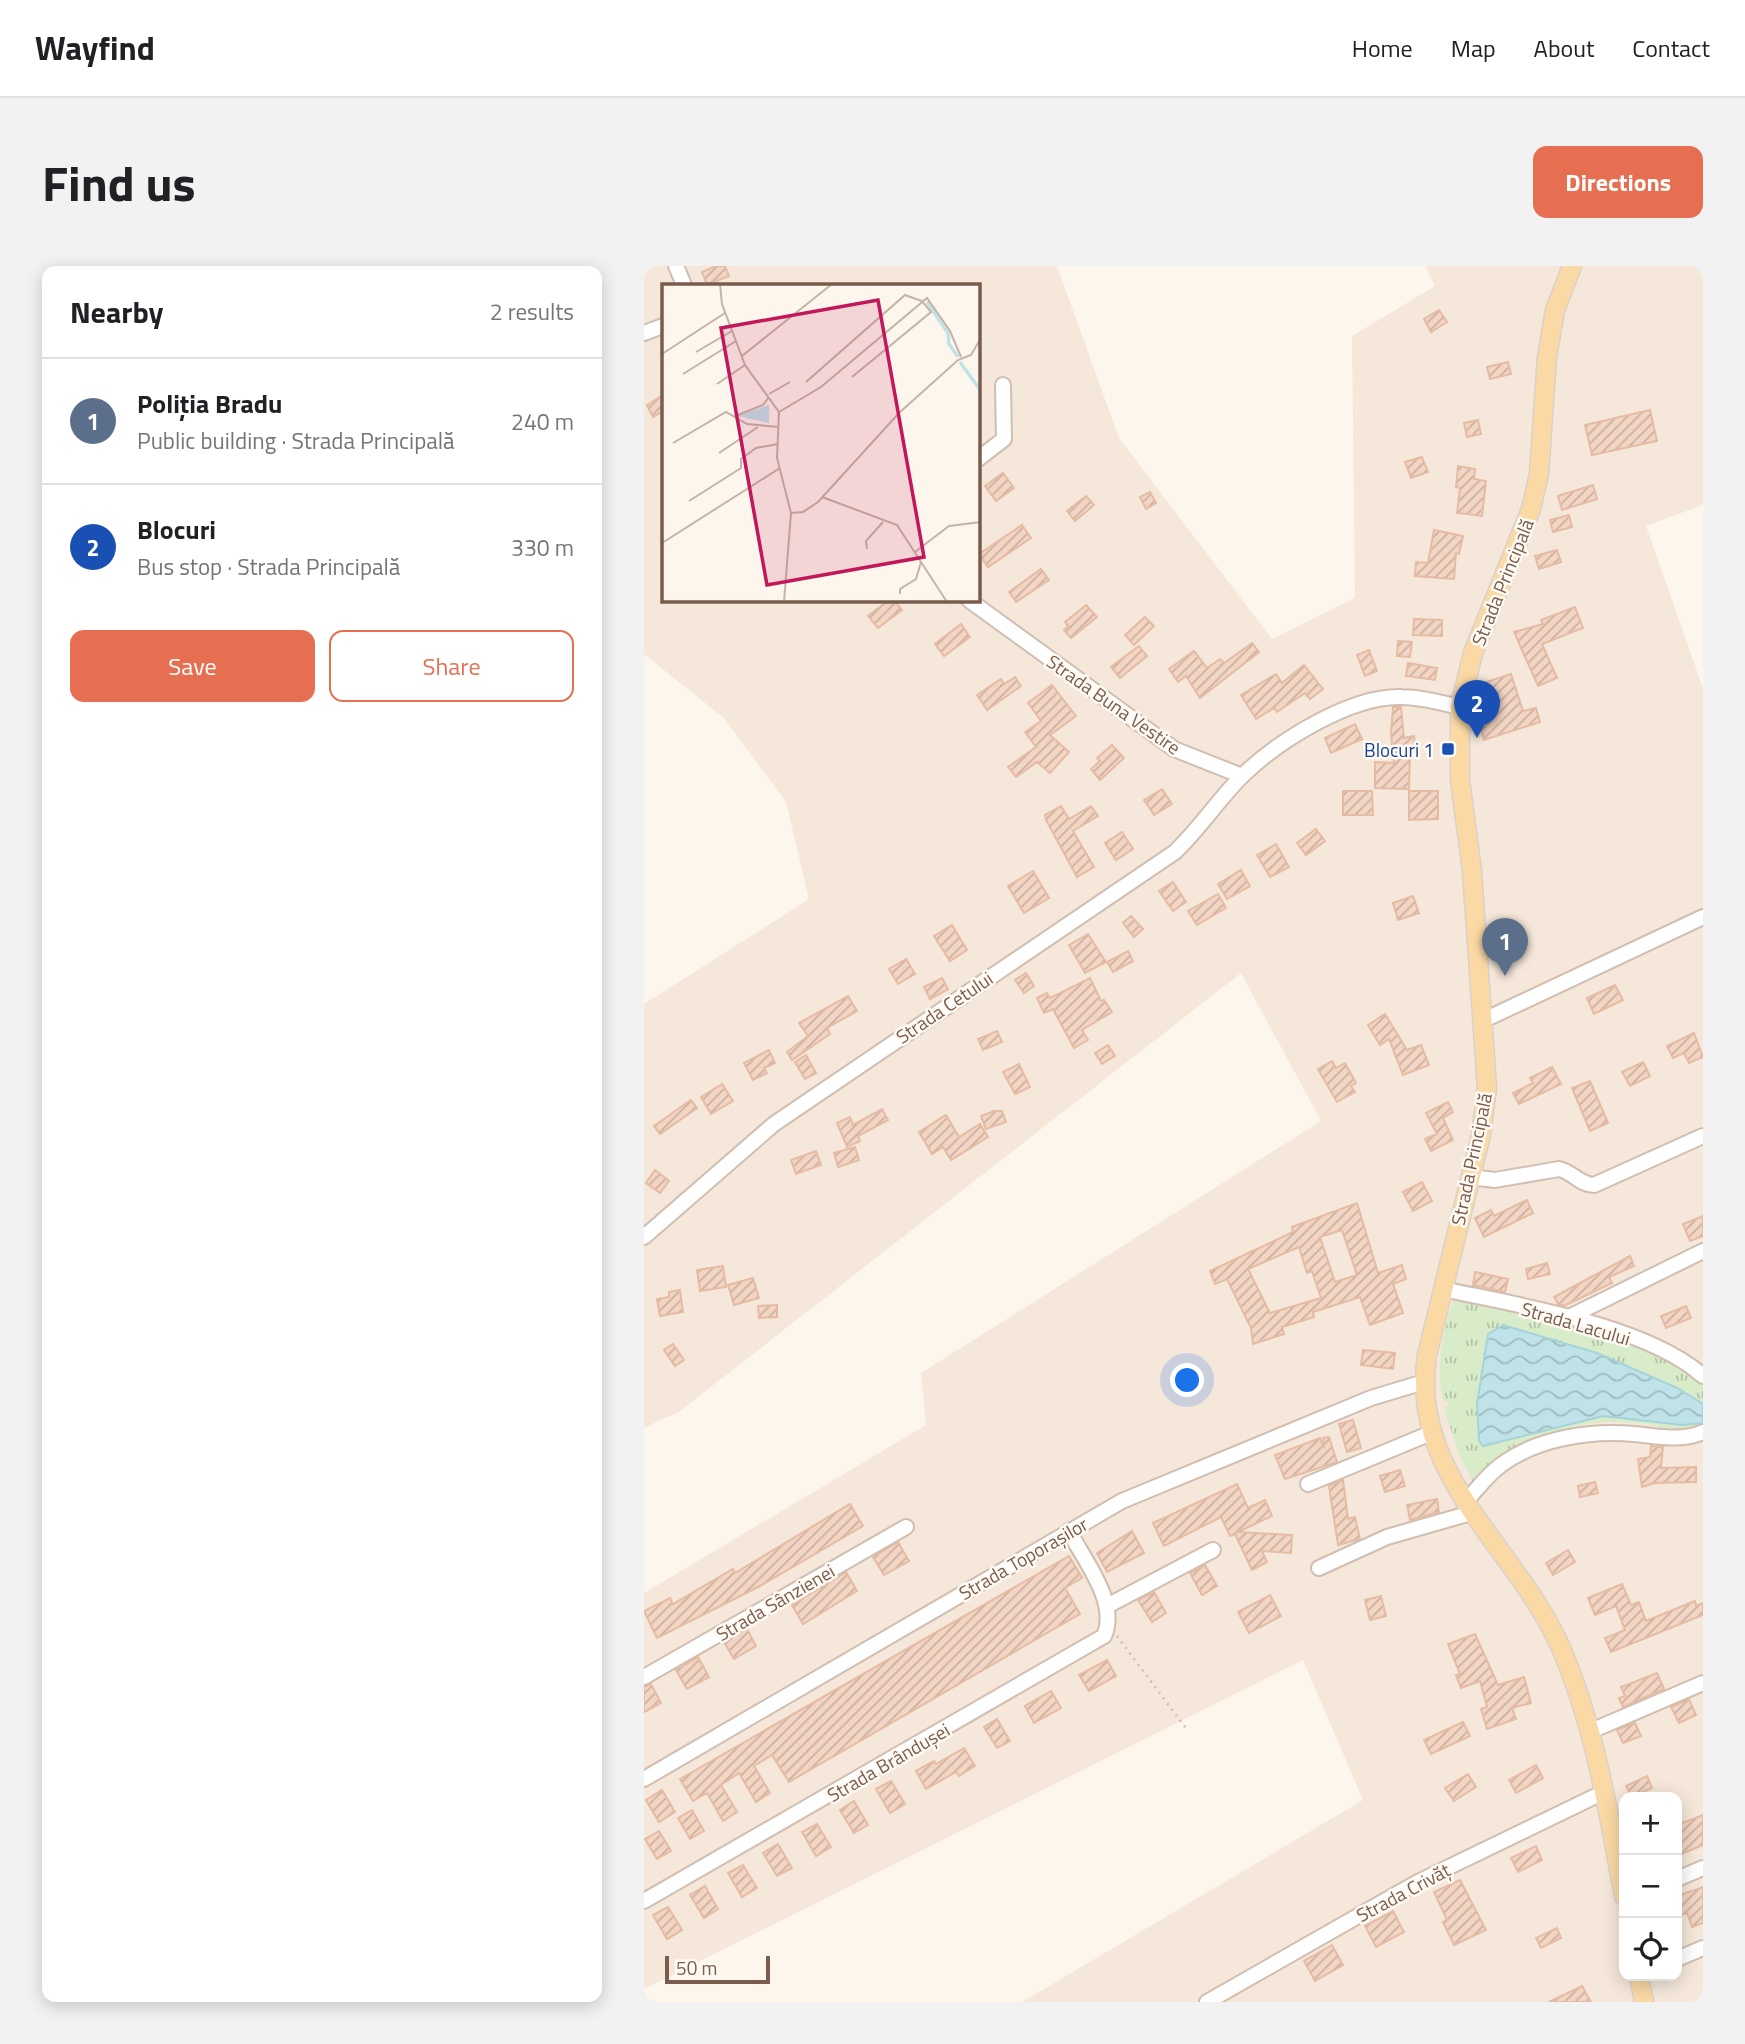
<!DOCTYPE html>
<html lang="en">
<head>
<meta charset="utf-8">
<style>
	body { margin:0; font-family:"Titillium Web",sans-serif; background:#f2f2f2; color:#202124 }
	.controls { position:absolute; right:21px; bottom:21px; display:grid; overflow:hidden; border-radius:14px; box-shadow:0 4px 18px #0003 }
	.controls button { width:63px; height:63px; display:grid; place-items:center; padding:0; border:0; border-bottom:2px solid #e0e0e0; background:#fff; color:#202124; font:35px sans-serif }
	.scale { position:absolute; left:21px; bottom:18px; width:105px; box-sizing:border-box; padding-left:7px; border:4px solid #7a5c4d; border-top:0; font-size:19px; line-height:24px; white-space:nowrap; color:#7a5c4d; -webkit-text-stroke:5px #fffaf3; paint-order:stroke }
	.you { position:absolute; left:544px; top:1115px; width:24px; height:24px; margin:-18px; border:5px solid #fff; border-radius:50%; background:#1a73e8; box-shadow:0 0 0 10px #1a73e833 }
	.badge { display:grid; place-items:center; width:46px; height:46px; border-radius:50%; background:#e76f51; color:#fff; font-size:23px; font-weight:700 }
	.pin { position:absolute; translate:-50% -58px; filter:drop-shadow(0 2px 4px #0008) }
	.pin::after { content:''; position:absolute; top:37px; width:24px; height:21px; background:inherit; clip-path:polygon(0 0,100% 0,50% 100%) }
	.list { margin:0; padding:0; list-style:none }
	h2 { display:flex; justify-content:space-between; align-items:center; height:91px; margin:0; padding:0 28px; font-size:30px }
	h2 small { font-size:23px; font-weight:400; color:#757577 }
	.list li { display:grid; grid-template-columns:46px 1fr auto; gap:21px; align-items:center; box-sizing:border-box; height:126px; padding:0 28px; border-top:2px solid #e0e0e0 }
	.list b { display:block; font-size:26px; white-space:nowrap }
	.list p { margin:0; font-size:23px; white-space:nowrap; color:#757577 }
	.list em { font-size:23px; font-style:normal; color:#757577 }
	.actions { display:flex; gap:14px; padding:21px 28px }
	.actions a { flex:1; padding:16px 0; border:2px solid #e76f51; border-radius:14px; text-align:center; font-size:24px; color:#e76f51 }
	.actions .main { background:#e76f51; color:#fff }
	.icon { flex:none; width:38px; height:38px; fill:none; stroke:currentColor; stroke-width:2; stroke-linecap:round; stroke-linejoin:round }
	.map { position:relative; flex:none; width:1059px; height:1736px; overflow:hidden; border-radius:14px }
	header { display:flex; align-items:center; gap:42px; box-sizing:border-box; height:98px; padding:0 35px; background:#fff; border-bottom:2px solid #e0e0e0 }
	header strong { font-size:33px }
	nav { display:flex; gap:38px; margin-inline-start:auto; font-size:24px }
	.intro { display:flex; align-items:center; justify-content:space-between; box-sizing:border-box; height:168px; padding:0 42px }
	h1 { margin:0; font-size:49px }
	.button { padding:18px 32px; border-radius:14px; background:#e76f51; color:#fff; font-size:24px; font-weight:700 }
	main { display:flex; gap:42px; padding:0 42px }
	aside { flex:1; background:#fff; border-radius:14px; box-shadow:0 4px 18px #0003 }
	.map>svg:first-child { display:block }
	.residential { fill:#f5e8da; fill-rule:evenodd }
	.grass { fill:url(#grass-tufts) }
	.water { fill:url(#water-waves); stroke:#a5d3da; stroke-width:2 }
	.building { fill:url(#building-hatch); stroke:#e6bba3; stroke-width:2; fill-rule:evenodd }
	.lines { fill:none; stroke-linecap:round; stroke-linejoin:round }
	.minor-casing { stroke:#d1beb0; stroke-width:18 }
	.major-casing { stroke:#dad1cd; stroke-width:21 }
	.path { stroke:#d9b8a5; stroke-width:2.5; stroke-dasharray:2 5; stroke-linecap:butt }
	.minor { stroke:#fff; stroke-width:14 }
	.major { stroke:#fbd9a5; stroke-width:18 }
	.transit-dot { fill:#1a4fb4; stroke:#fffaf3; stroke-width:2.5 }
	.labels { text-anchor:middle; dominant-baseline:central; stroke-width:5; stroke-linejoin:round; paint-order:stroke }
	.street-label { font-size:19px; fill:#7a5c4d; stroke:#fffaf3 }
	.transit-label { font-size:19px; fill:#164399; stroke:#fffaf3; text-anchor:end }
	.inset-river { fill:none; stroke:#bfe3e8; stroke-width:3.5 }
	.inset-road { fill:none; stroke:#c5b3a7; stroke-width:2 }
	.view { fill:#c2185b; fill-opacity:0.15; stroke:#c2185b; stroke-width:3.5 }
	.inset-edge { fill:none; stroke:#7a5c4d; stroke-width:3.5 }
</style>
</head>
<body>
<header>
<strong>Wayfind</strong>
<nav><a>Home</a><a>Map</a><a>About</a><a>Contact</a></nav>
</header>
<div class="intro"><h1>Find us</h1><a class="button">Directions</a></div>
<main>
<aside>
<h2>Nearby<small>2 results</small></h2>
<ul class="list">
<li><span class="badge" style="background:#5c6f8a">1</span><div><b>Poliția Bradu</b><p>Public building · Strada Principală</p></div><em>240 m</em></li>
<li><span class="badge" style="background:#1a4fb4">2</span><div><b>Blocuri</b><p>Bus stop · Strada Principală</p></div><em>330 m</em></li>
</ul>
<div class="actions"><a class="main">Save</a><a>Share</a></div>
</aside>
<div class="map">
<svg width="1059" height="1736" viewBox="0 0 1059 1736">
	<defs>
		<pattern id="grass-tufts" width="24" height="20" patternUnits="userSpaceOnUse" patternTransform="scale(1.75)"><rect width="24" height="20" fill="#d8ecc9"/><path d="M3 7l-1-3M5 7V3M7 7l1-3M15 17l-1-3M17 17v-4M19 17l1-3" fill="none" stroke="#b4c2a5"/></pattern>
		<pattern id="water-waves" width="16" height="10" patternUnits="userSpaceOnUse" patternTransform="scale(1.75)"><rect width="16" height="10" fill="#bfe3e8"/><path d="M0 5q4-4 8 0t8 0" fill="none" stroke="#a0bbbe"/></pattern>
		<pattern id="building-hatch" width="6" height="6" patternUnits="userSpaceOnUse" patternTransform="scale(1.75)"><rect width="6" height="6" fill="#f3d5c3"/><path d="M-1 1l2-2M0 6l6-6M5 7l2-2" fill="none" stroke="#cab0a1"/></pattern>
	</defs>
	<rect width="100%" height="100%" fill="#fdf6ec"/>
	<!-- residential -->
	<path class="residential" d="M0 0H413L475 172 628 373 711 332 708 70 791 20 781 0H1059V239L1002 260 1059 422V1736H378L719 1534 659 1394 0 1723V1327L282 1159 277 1107 677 855 597 707 36 1145 0 1162V738L165 633 142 536 79 451 0 388ZM19 19H334V334H19ZM980 1531H1033V1710H980Z"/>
	<!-- grass -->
	<path class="grass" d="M810 1032 828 1033C904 1052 999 1065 1059 1120V1160C1036 1169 1014 1158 990 1157 919 1151 882 1176 831 1220L814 1186 800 1142 805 1140 804 1135H799C792 1100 798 1066 810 1032Z"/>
	<!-- water -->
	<polygon class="water" points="859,1059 953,1087 1033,1122 1059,1138 1059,1157 1038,1159 959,1150 839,1180 835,1175 833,1138 844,1068"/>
	<!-- building -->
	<g class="building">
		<polygon points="72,0 81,0 85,10 63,19 58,6"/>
		<polygon points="795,44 803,56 787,66 780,53"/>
		<polygon points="864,96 867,108 846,113 843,101"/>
		<polygon points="19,129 19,145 9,151 3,139"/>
		<polygon points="1006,144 1013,175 948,189 941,159"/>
		<polygon points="834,154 837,168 823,171 820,157"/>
		<polygon points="778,191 784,206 767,212 761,196"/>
		<polygon points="814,200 831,203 830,213 842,215 838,250 813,247 816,222 812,221"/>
		<polygon points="359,207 370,222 352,235 341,220"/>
		<polygon points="949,219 953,233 918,244 914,230"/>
		<polygon points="506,226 512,237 502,243 496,231"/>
		<polygon points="442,230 450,239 431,255 423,245"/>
		<polygon points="925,249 928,261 909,266 906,254"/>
		<polygon points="378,259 387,272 344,301 335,288"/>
		<polygon points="790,264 819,270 815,288 812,287 810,313 771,310 772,296 784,297"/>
		<polygon points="913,284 917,296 895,303 891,290"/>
		<polygon points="397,303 405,314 372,336 365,326"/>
		<polygon points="245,334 250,334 258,344 234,362 224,350"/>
		<polygon points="442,339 453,351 427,372 420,364 424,360 421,356"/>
		<polygon points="931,341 939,362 898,378 913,412 894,420 870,366 899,358 897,354"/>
		<polygon points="501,351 510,360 490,379 481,369"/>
		<polygon points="770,353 798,354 798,370 769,369"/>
		<polygon points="317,358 326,371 300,390 291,378"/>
		<polygon points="754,375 768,376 766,391 753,390"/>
		<polygon points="608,377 615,386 556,432 542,410 534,416 525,403 550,385 563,402 576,393 580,397"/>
		<polygon points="495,380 503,390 476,412 467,401"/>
		<polygon points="725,384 733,405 721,410 713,389"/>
		<polygon points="764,397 793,402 791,414 762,410"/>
		<polygon points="660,399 679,423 666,433 661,427 633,446 630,442 612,453 597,429 632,408 638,417"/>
		<polygon points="867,408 879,445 892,442 896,456 840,474 833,450 845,447 836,418"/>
		<polygon points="371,411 377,420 343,444 333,429 357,413 360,418"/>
		<polygon points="408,419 432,450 406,469 425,486 406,507 393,496 372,511 364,501 392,481 381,466 397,455 384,437"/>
		<polygon points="749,441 757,441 760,472 770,470 772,486 766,486 765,523 731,522 731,496 750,497 747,468"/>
		<polygon points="711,458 718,473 687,487 681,472"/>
		<polygon points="468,479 480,492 456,514 447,503 456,495 453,492"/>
		<polygon points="518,523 528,538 510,549 500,534"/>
		<polygon points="699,525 728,525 729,549 699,549"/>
		<polygon points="765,525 794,525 794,553 765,554"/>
		<polygon points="417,540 425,553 447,540 454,550 429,565 450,601 433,611 402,554 401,549"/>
		<polygon points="672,563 681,575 662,589 653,577"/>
		<polygon points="478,566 489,583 472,594 461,577"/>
		<polygon points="632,578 645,601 626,611 613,589"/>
		<polygon points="597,604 606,620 583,633 574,618"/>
		<polygon points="389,605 405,632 380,647 364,620"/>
		<polygon points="529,616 542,636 529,645 515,625"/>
		<polygon points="574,628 582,642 553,659 544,645"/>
		<polygon points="769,630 775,647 754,654 749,637"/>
		<polygon points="487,650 499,663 490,671 479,657"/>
		<polygon points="308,659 323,684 306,695 290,670"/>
		<polygon points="444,668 462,696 441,707 425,679"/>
		<polygon points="484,685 489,695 469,706 463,696"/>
		<polygon points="262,693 271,708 254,718 245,703"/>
		<polygon points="382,707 390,720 380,727 371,714"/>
		<polygon points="298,712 304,723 286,733 280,721"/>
		<polygon points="446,712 457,735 460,734 468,746 438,764 444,774 430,782 409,743 400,747 393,732 403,727 406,732"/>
		<polygon points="971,719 979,734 950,748 943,732"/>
		<polygon points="204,730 213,745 183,762 186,768 148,794 143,786 164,770 155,757"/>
		<polygon points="741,748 763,784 777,779 785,799 759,809 745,773 736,779 724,759"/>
		<polygon points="353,765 358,776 339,784 334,773"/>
		<polygon points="1050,767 1059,791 1045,797 1040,787 1029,792 1023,780"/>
		<polygon points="464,779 471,790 458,798 451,787"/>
		<polygon points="125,784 131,797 120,802 123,807 109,814 100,797"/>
		<polygon points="162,789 172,807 161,813 151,796"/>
		<polygon points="688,795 692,802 701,797 712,817 707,820 711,826 693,836 674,803"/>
		<polygon points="999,796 1006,810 986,820 978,806"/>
		<polygon points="375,798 386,821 371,828 359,806"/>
		<polygon points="908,801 917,818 875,838 869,827 889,817 886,812"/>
		<polygon points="946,815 964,857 946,865 928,822"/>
		<polygon points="78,818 89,835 67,848 57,831"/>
		<polygon points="47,834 53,842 16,868 10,860"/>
		<polygon points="804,836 809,846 799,852 809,874 787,885 781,873 793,868 782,847"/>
		<polygon points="238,843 244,854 214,870 216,875 203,881 193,857 206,851 209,859"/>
		<polygon points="350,845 358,845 362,856 342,863 337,850"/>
		<polygon points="302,849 315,871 336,858 344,871 307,894 299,881 288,888 275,866"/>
		<polygon points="211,881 215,894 194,901 190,887"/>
		<polygon points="172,885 177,899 152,908 147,894"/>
		<polygon points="11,904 25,915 16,927 2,917"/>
		<polygon points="778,916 788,935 769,945 759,926"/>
		<polygon points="883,934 889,947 840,971 831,952 847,944 850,950"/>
		<path d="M713 937 734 1007 758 999 762 1013 749 1018 759 1047 726 1059 716 1031 669 1046 670 1051 638 1061 640 1068 609 1078 607 1062 583 1013 571 1018 566 1005 649 966 648 961ZM698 964 713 1009 691 1016 676 971ZM655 981 663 1007 668 1005 677 1032 626 1047 604 1003Z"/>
		<polygon points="1059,950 1059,970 1046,975 1039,958"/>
		<polygon points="986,990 990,1000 965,1011 968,1017 920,1040 914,1038 910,1031"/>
		<polygon points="903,997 906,1008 884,1013 882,1003"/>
		<polygon points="79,1000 82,1021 56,1025 53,1004"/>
		<polygon points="831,1006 864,1013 861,1026 829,1019"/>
		<polygon points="109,1012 115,1032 90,1039 84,1019"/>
		<polygon points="36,1024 39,1046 16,1050 13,1033 25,1031 25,1026"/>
		<polygon points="133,1039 133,1051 115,1052 114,1040"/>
		<polygon points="1042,1040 1047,1052 1022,1062 1017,1050"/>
		<polygon points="29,1078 40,1094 31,1100 20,1084"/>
		<polygon points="719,1084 751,1087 749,1103 717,1099"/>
		<polygon points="709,1154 717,1182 703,1186 695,1158"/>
		<polygon points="685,1171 693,1196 641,1213 631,1189 676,1172 680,1182 679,1172"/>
		<polygon points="1007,1180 1019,1181 1017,1202 1052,1201 1052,1216 1011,1217 998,1221 994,1193 1006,1191"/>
		<polygon points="756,1204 761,1220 741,1226 736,1210"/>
		<polygon points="699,1214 704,1253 711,1251 716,1273 694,1279 685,1220"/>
		<polygon points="951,1216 954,1227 936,1231 934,1220"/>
		<polygon points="593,1218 604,1242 621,1234 628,1250 594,1266 648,1269 647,1287 618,1285 623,1296 608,1304 591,1268 586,1270 577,1251 520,1280 509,1257"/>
		<polygon points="793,1233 795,1246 766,1254 763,1239"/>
		<polygon points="206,1238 219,1260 116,1320 13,1372 0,1345 26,1332 29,1338 89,1303 91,1307"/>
		<polygon points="488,1265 500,1287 463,1306 453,1287"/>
		<polygon points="254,1276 265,1295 240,1309 229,1291"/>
		<polygon points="924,1284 931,1296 909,1309 902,1297"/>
		<polygon points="425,1290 438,1312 421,1322 436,1348 145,1516 128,1489 110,1500 126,1527 112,1536 95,1507 77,1519 93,1546 79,1555 63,1527 49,1535 36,1513"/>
		<polygon points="561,1299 573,1320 558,1329 546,1307"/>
		<polygon points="202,1306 213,1325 159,1358 148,1339"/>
		<polygon points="978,1318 987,1339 995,1336 1002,1355 1051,1335 1052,1340 1059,1337 1059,1349 967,1386 961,1372 981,1364 972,1340 951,1349 944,1332"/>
		<polygon points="510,1326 522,1347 508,1356 494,1334"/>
		<polygon points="626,1329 637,1350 605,1367 594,1346"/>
		<polygon points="737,1330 742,1350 726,1354 721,1334"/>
		<polygon points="103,1363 112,1380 90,1393 80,1376"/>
		<polygon points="831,1368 854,1419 880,1411 887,1437 868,1442 872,1453 843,1463 837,1443 843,1441 836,1415 817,1422 812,1409 816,1408 804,1378"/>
		<polygon points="54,1391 65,1411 43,1423 32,1404"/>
		<polygon points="463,1394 472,1410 445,1425 435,1409"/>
		<polygon points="1013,1407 1020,1423 979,1441 975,1432 981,1430 977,1421"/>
		<polygon points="7,1418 17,1437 0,1446 0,1421"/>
		<polygon points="407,1425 417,1442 390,1457 381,1440"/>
		<polygon points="1045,1433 1052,1449 1035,1457 1027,1441"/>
		<polygon points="353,1453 366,1475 353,1482 340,1461"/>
		<polygon points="819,1456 826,1470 787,1488 780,1474"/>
		<polygon points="991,1457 997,1470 979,1477 973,1464"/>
		<polygon points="320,1482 331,1500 315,1510 312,1506 282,1523 272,1505 290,1495 292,1498"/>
		<polygon points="892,1499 899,1512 872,1527 865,1514"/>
		<polygon points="824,1508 832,1521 810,1535 801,1522"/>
		<polygon points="1003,1510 1008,1522 988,1531 982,1520"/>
		<polygon points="247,1515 261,1538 246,1547 232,1523"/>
		<polygon points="18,1524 31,1546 15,1556 2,1534"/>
		<polygon points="210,1535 224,1559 210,1567 196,1544"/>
		<polygon points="48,1544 60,1565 46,1573 34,1552"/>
		<polygon points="1059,1549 1059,1579 1033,1590 1033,1559"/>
		<polygon points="173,1558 187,1581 172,1590 158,1566"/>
		<polygon points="15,1565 27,1585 13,1593 1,1573"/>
		<polygon points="134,1578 148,1602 133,1610 119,1587"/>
		<polygon points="892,1580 898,1594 874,1606 867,1592"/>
		<polygon points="99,1599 113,1622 98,1631 84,1607"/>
		<polygon points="816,1614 842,1664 810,1679 799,1656 803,1654 790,1626"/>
		<polygon points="61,1620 74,1643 60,1652 46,1629"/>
		<polygon points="1059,1621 1059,1657 1048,1661 1043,1647 1033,1650 1033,1630"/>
		<polygon points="24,1641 38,1664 23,1673 9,1649"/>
		<polygon points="749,1645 760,1666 732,1681 721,1660"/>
		<polygon points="913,1662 917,1672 897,1682 892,1672"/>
		<polygon points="688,1679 699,1699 671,1715 660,1695"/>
		<polygon points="938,1720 947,1736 905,1736"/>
	</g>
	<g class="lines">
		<defs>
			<g id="minor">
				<polyline points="32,0 40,19"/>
				<polyline points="0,67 19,60"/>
				<polyline points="334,193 360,173 359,119"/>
				<polyline points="325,334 530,483 598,510"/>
				<polyline points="840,754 1059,651"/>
				<path d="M826 911 851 914 915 903C929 906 936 919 950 919L1059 870"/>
				<path d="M0 971 130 858 531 586C556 562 574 534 598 510 634 475 707 429 758 431 778 431 797 437 816 441"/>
				<path d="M799 1023C872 1039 1002 1059 1059 1110"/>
				<polyline points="925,1051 1059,985"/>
				<polyline points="664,1218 787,1167"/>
				<path d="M820 1237C832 1225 843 1209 857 1199 893 1172 947 1164 990 1168 1013 1170 1037 1176 1059 1166"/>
				<polyline points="675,1302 743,1271 827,1247"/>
				<polyline points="463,1340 569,1284"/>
				<polyline points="0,1411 262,1261"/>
				<polyline points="947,1465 1059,1417"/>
				<polyline points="0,1513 478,1235 727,1132 780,1116"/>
				<polyline points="1033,1613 1059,1602"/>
				<path d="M0 1635 460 1370C475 1337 440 1294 425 1265"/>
				<polyline points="1033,1693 1059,1682"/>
				<polyline points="563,1736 772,1617 960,1526"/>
			</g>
			<g id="major">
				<path d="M928 0 911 44 903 91 895 208 887 243 829 387 816 441V514L828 605 843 822 837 869 783 1089C765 1211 872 1280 917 1382 951 1461 964 1545 980 1630"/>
				<polyline points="995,1710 1000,1736"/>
			</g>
		</defs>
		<!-- minor casing -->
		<use href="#minor" class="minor-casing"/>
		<!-- major casing -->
		<use href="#major" class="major-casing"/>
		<!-- path -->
		<polyline class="path" points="473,1370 544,1465"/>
		<!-- minor -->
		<use href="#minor" class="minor"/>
		<!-- major -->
		<use href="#major" class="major"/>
	</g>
	<!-- markers -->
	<rect class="transit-dot" x="797" y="476" width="14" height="14" rx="3.5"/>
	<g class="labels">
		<!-- street labels -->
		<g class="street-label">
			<text transform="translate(858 316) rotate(-68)">Strada Principală</text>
			<text transform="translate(470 438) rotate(35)">Strada Buna Vestire</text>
			<text transform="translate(300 741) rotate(-34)">Strada Cetului</text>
			<text transform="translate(827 893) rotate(-78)">Strada Principală</text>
			<text transform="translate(932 1057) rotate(16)">Strada Lacului</text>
			<text transform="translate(379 1292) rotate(-30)">Strada Toporașilor</text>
			<text transform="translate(131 1336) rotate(-30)">Strada Sânzienei</text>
			<text transform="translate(244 1496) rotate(-30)">Strada Brândușei</text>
			<text transform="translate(759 1626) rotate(-28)">Strada Crivăț</text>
		</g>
		<!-- transit labels -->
		<g class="transit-label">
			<text x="790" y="483">Blocuri 1</text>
		</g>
	</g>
	<!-- overview -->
	<g transform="translate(18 18)">
		<rect width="318" height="318" fill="#fdf6ec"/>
		<path d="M107 121V139L75 132Z" fill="#bfe3e8"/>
		<path class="inset-river" d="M265 18 286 49 287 60 296 73M298 78 319 107"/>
		<path class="inset-road" d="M58 0 60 20 83 81 117 128 115 174 129 229 122 318M34 68 70 47M0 70 63 29M80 72 170 0M21 90 74 57M144 98 243 11 260 17 269 28 190 93M55 100 83 81M107 110 128 98M117 128 159 103 265 14 288 47 299 73M71 133 101 121 107 113M11 159 64 128 85 140 117 143M57 169 96 143M160 213 235 241 285 318M27 217 79 184V175L94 164 116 160M129 229 141 228 156 218 237 129 296 76 309 71 319 54M0 259 118 184M205 265 204 257 221 238M253 268 287 242 319 238M238 310V305L254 295 259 278"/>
		<path class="view" d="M216 16 262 273 105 301 59 44Z"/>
		<rect width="318" height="318" class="inset-edge"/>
	</g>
</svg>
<div class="controls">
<button>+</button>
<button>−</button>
<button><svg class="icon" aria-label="locate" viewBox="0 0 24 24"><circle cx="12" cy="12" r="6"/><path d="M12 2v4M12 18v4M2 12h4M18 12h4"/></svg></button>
</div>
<div class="scale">50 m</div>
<div class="you"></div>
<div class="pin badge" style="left:861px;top:710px;background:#5c6f8a">1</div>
<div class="pin badge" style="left:833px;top:472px;background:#1a4fb4">2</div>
</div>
</main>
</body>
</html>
